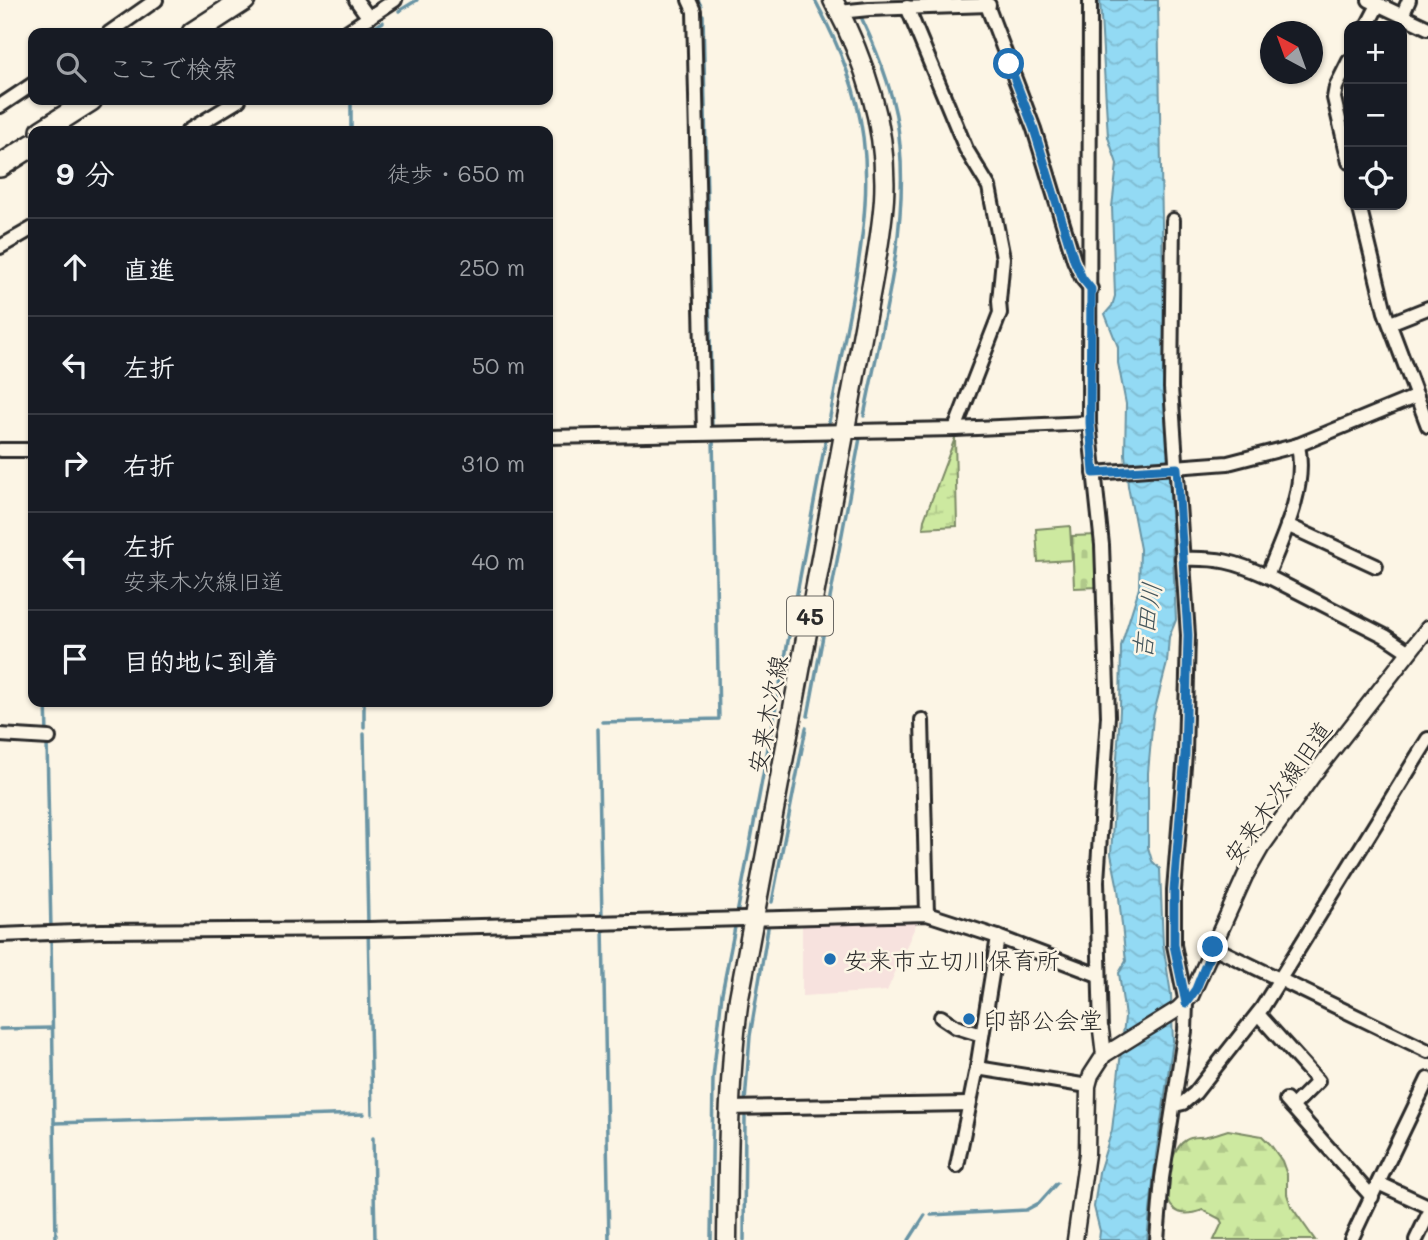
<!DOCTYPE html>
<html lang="ja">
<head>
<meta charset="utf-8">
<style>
	body { margin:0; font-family:Mali,"Klee One",sans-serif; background:#20242c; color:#f1f3f6 }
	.controls { position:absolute; right:21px; top:21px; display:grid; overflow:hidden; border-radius:14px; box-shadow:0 2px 5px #0004 }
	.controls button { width:63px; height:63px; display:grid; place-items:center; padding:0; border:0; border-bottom:2px solid #363941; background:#171b24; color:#f1f3f6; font:35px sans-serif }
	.compass { position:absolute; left:1260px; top:21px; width:63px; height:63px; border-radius:50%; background:#171b24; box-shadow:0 2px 5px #0004; rotate:319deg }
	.stop { position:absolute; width:21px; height:21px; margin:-16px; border:5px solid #1f6fb2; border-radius:50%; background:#fff }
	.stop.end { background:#1f6fb2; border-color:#fff; box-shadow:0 2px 7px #0008 }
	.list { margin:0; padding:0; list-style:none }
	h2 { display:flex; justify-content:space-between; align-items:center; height:91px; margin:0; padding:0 28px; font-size:30px }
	h2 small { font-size:23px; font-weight:400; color:#9ea1a6 }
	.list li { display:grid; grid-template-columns:46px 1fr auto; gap:21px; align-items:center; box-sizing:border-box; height:98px; padding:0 28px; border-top:2px solid #363941 }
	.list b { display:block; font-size:26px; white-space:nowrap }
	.list p { margin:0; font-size:23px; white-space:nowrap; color:#9ea1a6 }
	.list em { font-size:23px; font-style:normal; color:#9ea1a6 }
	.icon { flex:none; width:38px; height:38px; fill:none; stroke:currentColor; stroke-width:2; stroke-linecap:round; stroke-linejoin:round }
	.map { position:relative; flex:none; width:1428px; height:1240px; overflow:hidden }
	.search { position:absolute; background:#171b24; box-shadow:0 2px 5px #0004; left:28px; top:28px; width:525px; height:77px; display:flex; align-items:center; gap:18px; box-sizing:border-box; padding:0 24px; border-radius:14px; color:#9ea1a6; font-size:26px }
	.panel { position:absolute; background:#171b24; box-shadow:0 2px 5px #0004; left:28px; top:126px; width:525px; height:581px; border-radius:14px }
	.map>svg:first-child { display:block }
	.built { fill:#f7e2de }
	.grass { fill:#cde9a0; stroke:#7c8a66; stroke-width:2 }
	.forest { fill:url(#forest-firs); stroke:#7c8a66; stroke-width:2 }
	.wetland { fill:url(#wetland-marsh); stroke:#7c8a66; stroke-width:2 }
	.cemetery { fill:url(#cemetery-stones); stroke:#7c8a66; stroke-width:2 }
	.water { fill:url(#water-waves); stroke:#6994a4; stroke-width:2 }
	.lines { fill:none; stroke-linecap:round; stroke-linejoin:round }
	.stream { stroke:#6994a4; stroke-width:3.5 }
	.minor-casing { stroke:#2b2b2b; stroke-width:18 }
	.tertiary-casing { stroke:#2b2b2b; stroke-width:19 }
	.primary-casing { stroke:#2b2b2b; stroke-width:23 }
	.motorway-casing { stroke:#2b2b2b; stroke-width:26 }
	.minor { stroke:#fcf5e5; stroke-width:12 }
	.tertiary { stroke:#fcf5e5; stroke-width:14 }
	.primary { stroke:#fcf5e5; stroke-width:18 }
	.motorway { stroke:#fcf5e5; stroke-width:21 }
	.route { stroke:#1f6fb2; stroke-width:9 }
	.poi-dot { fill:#1f6fb2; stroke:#fcf5e5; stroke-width:2.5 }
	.labels { text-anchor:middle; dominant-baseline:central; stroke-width:5; stroke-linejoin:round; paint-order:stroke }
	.shield { fill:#fcf5e5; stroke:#6a6863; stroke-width:2 }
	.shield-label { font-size:23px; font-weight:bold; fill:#2b2b2b }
	.street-label { font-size:24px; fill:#2b2b2b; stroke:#fcf5e5 }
	.poi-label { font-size:24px; fill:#2b2b2b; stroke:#fcf5e5; text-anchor:start }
	.water-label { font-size:26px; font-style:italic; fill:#45575d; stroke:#fcf5e5 }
</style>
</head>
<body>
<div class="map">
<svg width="1428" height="1240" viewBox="0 0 1428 1240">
	<defs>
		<pattern id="forest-firs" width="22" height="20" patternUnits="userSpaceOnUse" patternTransform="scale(1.75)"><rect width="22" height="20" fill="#cde9a0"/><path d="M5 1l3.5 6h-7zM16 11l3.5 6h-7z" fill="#b0c88a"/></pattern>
		<pattern id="wetland-marsh" width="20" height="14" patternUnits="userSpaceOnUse" patternTransform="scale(1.75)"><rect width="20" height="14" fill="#cde9a0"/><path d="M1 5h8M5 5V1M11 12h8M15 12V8" fill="none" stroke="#b0c88a"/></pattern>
		<pattern id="cemetery-stones" width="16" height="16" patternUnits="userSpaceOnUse" patternTransform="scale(1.75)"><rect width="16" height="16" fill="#cde9a0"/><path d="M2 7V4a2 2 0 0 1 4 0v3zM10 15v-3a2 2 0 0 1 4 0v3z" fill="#b0c88a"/></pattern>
		<pattern id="water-waves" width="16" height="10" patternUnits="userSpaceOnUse" patternTransform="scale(1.75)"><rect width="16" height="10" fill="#93daf4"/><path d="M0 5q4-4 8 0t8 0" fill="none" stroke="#7fbbd1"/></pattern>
	</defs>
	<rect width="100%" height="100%" fill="#fcf5e5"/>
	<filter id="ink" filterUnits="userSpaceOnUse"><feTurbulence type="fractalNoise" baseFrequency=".0143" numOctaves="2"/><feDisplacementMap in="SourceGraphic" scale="14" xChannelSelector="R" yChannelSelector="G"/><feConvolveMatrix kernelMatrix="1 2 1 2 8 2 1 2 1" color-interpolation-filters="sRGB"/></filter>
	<g filter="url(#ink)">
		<!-- built -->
		<polygon class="built" points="918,920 887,991 802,996 802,922"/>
		<!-- grass -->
		<polygon class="grass" points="1070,526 1072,560 1038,562 1036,529"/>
		<!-- forest -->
		<path class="forest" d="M1228 1130 1262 1136 1270 1144 1282 1161 1287 1175V1194L1291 1206 1315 1240H1214L1222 1223 1220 1219 1203 1210C1148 1231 1166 1151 1186 1140 1192 1136 1200 1138 1207 1136 1214 1135 1221 1132 1228 1130Z"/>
		<!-- wetland -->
		<polygon class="wetland" points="955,438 957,526 923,528 924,520"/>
		<!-- cemetery -->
		<polygon class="cemetery" points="1098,535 1099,587 1074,588 1072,536"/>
		<!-- water -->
		<polygon class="water" points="1100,0 1158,0 1165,390 1176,620 1169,637 1167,663 1153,717 1148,773 1148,847 1152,861 1160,869 1163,944 1171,994 1173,1041 1156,1155 1147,1240 1099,1240 1100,1231 1094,1207 1099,1172 1112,1130 1125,1017 1119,973 1126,961 1118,889 1111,854 1120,710 1121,646 1139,588 1140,549 1128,486 1125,454 1126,404 1118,363 1118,347 1105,314 1112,306 1115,296 1112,207 1117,164 1108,137"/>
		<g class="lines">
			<!-- stream -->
			<g class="stream">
				<polyline points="698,0 701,6"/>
				<polyline points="399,11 417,0"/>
				<polyline points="703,15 712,427"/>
				<path d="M862 19C881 60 897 101 900 146 908 234 881 329 864 416"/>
				<polyline points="366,33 383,22"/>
				<polyline points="351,100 351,131"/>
				<polyline points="46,702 47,734"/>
				<polyline points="364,702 364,727"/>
				<polyline points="808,716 860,438"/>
				<polyline points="602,722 719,719 713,439"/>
				<polyline points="598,729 602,919"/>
				<polyline points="364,734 372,1114"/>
				<polyline points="47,742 51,930"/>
				<polyline points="772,902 806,728"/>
				<path d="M737 914 855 283C875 168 870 104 815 0"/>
				<polyline points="603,927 609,1240"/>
				<polyline points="51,938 56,1240"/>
				<polyline points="0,1029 52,1028"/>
				<polyline points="745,1102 750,1036 768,928"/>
				<polyline points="54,1123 364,1114"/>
				<polyline points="373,1138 375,1240"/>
				<polyline points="931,1215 1026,1210 1039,1203 1057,1183"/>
				<polyline points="711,1240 713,1078 722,993 736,922"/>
				<polyline points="744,1240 745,1117"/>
				<polyline points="909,1240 925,1215"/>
			</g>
			<defs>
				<g id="minor">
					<polyline points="356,0 369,18"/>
					<polyline points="689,0 694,11 704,433"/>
					<polyline points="985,0 1034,129 1074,260 1082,278 1091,289"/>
					<polyline points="1090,0 1089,423 1102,545 1108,716 1097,881 1101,1030"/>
					<polyline points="1369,0 1428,28"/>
					<polyline points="907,7 966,149 989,187 1003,258 999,301 1000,313 955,429"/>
					<polyline points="839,12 869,9 989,5"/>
					<polyline points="1402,16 1409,0"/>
					<polyline points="1367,26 1378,5"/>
					<polyline points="109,33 156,0"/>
					<polyline points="345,33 395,0"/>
					<polyline points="1349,61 1336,87 1334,98 1349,162"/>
					<polyline points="0,106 33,84"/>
					<polyline points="188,131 239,100"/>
					<polyline points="1359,205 1385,312 1428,426"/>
					<polyline points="0,247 33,228"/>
					<polyline points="1390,323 1428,308"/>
					<polyline points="548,437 955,429 1089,423"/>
					<polyline points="1298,445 1417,396"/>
					<polyline points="0,450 33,450"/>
					<path d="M1094 473 1228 463 1298 445C1307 489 1283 537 1267 576L1385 636 1409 652"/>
					<polyline points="1287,525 1376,566"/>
					<path d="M1182 559C1219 558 1233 561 1267 576"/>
					<polyline points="922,720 927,914"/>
					<polyline points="0,735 49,738"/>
					<polyline points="0,935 101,931 369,929 927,914 998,937 1098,975"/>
					<polyline points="1213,947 1428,1051"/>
					<polyline points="1258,1014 1318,1081 1292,1107"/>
					<polyline points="941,1017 956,1027 982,1035"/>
					<polyline points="977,1068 1088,1086"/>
					<polyline points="1428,1079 1378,1183 1428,1206"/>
					<polyline points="1286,1100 1372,1197"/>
					<polyline points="1175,1105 1183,1103 1195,1093 1262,1008 1428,739"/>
					<polyline points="728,1108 969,1104"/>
					<polyline points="957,1166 977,1068 998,937"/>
					<polyline points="1157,1240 1162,1178 1185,1031 1186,1003 1174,945 1174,890 1185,754 1188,635 1171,388 1173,220"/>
					<polyline points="1351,1240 1375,1189"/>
					<polyline points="1416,1240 1428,1215"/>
				</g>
				<g id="tertiary">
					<polyline points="1101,1030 1104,1055"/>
					<polyline points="1075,1240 1087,1154 1088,1086 1091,1075 1104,1055 1178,1009 1191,996 1245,876 1261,848 1314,774 1428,628"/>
				</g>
				<path id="primary" d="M727 1240C728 1159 728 1079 739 998L872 284C877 256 882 228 884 199 888 128 866 62 833 0"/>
				<g id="motorway">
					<polyline points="193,33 244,0"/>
					<polyline points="42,131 91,100"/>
					<polyline points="0,166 33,145"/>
				</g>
			</defs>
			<!-- minor casing -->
			<use href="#minor" class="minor-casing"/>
			<!-- tertiary casing -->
			<use href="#tertiary" class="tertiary-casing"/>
			<!-- primary casing -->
			<use href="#primary" class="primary-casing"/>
			<!-- motorway casing -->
			<use href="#motorway" class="motorway-casing"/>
			<!-- minor -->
			<use href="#minor" class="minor"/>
			<!-- tertiary -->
			<use href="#tertiary" class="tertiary"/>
			<!-- primary -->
			<use href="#primary" class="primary"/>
			<!-- motorway -->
			<use href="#motorway" class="motorway"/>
		</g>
	</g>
	<g class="lines" filter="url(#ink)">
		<!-- route -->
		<polyline class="route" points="1009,64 1034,129 1074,260 1082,278 1091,289 1090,423 1094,473 1177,468 1188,635 1185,754 1174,890 1174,945 1186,1003 1196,989 1213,947"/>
	</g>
	<!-- markers -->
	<g class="poi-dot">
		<circle cx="830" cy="959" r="7"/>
		<circle cx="969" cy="1019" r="7"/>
	</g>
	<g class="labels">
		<!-- shield labels -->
		<rect class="shield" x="787" y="596.5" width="46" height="39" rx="5"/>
		<g class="shield-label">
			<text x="810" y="616">45</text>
		</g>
		<!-- street labels -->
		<g class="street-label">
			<text transform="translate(767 714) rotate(-79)">安来木次線</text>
			<text transform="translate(1277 792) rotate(-55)">安来木次線旧道</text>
		</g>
		<!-- poi labels -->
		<g class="poi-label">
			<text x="844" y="959">安来市立切川保育所</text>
			<text x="983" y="1019">印部公会堂</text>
		</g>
		<!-- water labels -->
		<g class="water-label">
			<text transform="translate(1146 621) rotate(-82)">吉田川</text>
		</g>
	</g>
</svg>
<div class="controls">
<button>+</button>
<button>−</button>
<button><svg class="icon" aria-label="locate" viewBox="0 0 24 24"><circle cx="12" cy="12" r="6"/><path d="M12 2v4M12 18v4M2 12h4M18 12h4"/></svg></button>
</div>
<svg class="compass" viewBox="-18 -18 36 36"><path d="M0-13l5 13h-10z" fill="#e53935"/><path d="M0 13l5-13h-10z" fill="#9ea1a6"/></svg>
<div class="stop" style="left:1009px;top:64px"></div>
<div class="stop end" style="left:1213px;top:947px"></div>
<div class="search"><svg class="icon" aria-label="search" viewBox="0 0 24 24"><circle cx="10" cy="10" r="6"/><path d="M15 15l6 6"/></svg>ここで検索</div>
<section class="panel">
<h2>9 分<small>徒歩 · 650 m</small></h2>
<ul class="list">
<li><svg class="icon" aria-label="ahead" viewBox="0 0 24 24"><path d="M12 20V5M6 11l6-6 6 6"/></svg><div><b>直進</b></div><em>250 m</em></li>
<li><svg class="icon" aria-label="left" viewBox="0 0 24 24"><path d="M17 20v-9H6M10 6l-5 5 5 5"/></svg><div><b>左折</b></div><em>50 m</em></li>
<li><svg class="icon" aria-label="right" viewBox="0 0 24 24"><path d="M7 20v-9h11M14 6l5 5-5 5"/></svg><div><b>右折</b></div><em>310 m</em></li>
<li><svg class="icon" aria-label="left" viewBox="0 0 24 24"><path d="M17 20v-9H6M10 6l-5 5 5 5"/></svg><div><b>左折</b><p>安来木次線旧道</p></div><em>40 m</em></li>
<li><svg class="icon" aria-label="arrive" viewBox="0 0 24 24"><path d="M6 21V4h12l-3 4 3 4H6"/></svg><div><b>目的地に到着</b></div></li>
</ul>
</section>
</div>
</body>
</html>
